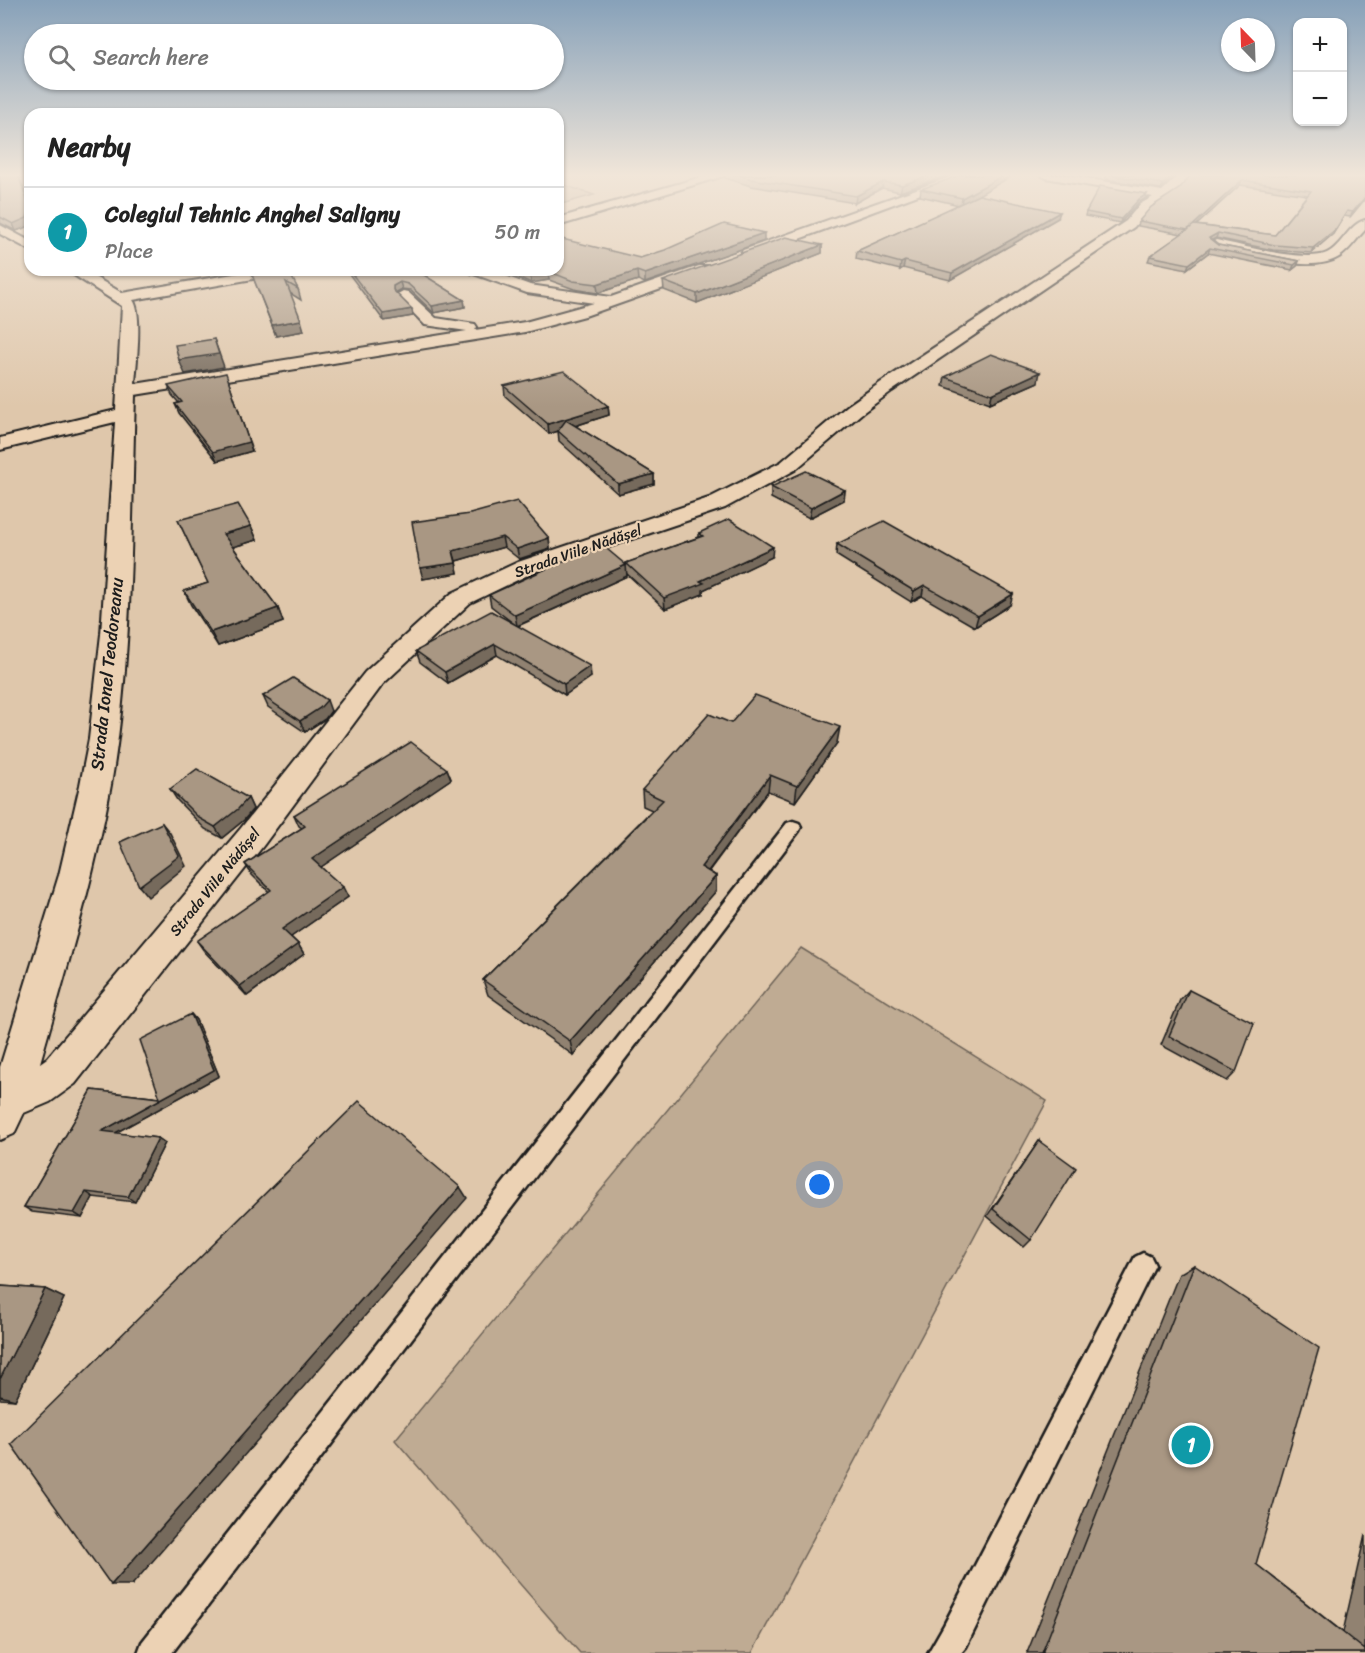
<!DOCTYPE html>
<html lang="en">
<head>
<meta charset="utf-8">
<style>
	body { margin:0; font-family:Sriracha,sans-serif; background:#f2f2f2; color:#222 }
	.controls { position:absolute; right:18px; top:18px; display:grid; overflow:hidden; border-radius:12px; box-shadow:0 2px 4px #0004 }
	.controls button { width:54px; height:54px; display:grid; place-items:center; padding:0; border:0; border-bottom:2px solid #e0e0e0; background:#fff; color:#222; font:30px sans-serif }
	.compass { position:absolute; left:1221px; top:18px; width:54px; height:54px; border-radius:50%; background:#fff; box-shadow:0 2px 4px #0004; rotate:337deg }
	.you { position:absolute; left:820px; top:1185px; width:21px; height:21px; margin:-15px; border:4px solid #fff; border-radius:50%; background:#1a73e8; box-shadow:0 0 0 9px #1a73e833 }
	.badge { display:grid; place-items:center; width:39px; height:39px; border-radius:50%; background:#ea580c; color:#fff; font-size:20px; font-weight:700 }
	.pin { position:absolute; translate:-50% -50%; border:3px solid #fff; box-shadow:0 2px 6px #0006 }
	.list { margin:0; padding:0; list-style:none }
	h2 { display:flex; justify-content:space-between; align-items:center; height:78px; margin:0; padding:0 24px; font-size:26px }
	h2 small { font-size:20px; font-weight:400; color:#767676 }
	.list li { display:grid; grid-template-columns:39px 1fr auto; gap:18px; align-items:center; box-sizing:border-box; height:90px; padding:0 24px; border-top:2px solid #e0e0e0 }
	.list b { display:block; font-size:22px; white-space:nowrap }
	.list p { margin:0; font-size:20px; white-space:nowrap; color:#767676 }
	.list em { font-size:20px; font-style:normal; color:#767676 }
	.icon { flex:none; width:33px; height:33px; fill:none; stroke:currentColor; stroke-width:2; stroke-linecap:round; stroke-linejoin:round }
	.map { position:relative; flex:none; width:1365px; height:1653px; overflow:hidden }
	.search { position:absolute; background:#fff; box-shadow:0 2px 4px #0004; left:24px; top:24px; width:540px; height:66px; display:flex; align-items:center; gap:15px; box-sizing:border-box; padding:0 21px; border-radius:33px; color:#767676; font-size:22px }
	.panel { position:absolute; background:#fff; box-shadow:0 2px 4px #0004; left:24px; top:108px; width:540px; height:168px; border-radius:18px }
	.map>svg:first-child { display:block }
	.green { fill:#bfab93; stroke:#6e6458; stroke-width:1.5 }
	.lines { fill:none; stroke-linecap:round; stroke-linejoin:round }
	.service-casing { stroke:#1c1c1c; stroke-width:5 }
	.minor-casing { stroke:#1c1c1c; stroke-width:4 }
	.service { fill:#ecd2b4; fill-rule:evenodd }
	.minor { fill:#ecd2b4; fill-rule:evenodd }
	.wall { fill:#918271; stroke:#1c1c1c; stroke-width:1.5; fill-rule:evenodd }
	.shaded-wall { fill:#766a5c; stroke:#1c1c1c; stroke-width:1.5 }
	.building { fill:#a99783; stroke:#1c1c1c; stroke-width:1.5 }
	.labels { text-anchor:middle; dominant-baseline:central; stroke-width:4.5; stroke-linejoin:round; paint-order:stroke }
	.far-street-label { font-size:15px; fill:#1c1c1c; stroke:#ecd2b4 }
	.street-label { font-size:18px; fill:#1c1c1c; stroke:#ecd2b4 }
</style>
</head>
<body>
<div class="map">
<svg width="1365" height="1653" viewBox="0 0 1365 1653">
	<rect width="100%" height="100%" fill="#dfc7ab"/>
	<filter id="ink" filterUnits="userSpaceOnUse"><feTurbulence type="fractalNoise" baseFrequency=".0167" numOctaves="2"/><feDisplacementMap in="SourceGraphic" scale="12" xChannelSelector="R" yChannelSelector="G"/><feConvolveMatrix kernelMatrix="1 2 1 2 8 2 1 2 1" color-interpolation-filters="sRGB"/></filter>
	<g filter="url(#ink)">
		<!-- green -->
		<g class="green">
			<polygon points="558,183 594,195 558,205"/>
			<polygon points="801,948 1047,1101 752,1653 580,1653 395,1440"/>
		</g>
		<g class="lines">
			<defs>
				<g id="service">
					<polygon points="793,821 799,823 801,827 799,831 172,1653 138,1653 142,1642 787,823"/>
					<polygon points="1143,1253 1151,1257 1155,1265 1151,1273 966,1647 961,1653 928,1653 944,1625 1135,1257"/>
				</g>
				<g id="minor">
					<polygon points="709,175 727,175 558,226 558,218"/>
					<polygon points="956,175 972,175 753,256 743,256 741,253 743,250"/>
					<path d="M1041 175H1067L1162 191 1179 175H1190L1176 192 1148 210 1134 227 892 391 861 414 795 470 725 508 534 572 470 603 383 684 263 846 75 1084 50 1102 24 1113 14 1134 0 1140V1067L59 875 80 785 89 739 101 634 115 422 0 450V438L116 410 122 306 66 270H83L122 293 257 270H288L281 274 133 300C143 312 136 367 135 384L467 331 425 325 396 295 403 291 408 292 436 318 475 324 477 327 475 330 525 322 594 303 527 293 471 273 469 270H489L530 285 611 297 699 266H709L711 269 709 272 585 316 525 332 135 395C131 525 133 657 111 785 94 879 66 971 40 1063L47 1058 241 828 365 672 452 593 518 562 709 498 781 462 847 406 880 383 1126 221 1140 204 1153 197 1046 178Z"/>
					<path d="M1365 220V230C1356 239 1350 250 1339 257 1311 275 1247 254 1216 248L1209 244 1216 240C1240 245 1306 263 1327 253 1342 246 1348 225 1365 220Z"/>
					<polygon points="0,225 30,241 30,250 0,234"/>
				</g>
			</defs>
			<!-- service casing -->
			<use href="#service" class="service-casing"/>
			<!-- minor casing -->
			<use href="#minor" class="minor-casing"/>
			<!-- service -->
			<use href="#service" class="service"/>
			<!-- minor -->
			<use href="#minor" class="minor"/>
		</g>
		<!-- wall -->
		<g class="wall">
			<polygon points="0,175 19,177 30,206 30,226 16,231 0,223"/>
			<polygon points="725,175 949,175 900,192 882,188 855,203 751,186 725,178"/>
			<polygon points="1106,175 1175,175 1161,189 1105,179"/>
			<path d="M1191 175H1350L1365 199 1350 217 1344 216 1333 234 1311 253 1273 250 1216 238 1212 240 1218 245 1299 261 1297 266 1292 270 1208 253 1187 269 1148 261 1150 256 1182 234 1138 226 1139 221 1179 189ZM1240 185 1307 195 1275 235 1196 225Z"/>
			<polygon points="1010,177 968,200 1058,218 950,280 903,268 900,270 856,259 857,251 959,205 920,196 921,189"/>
			<polygon points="1146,198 1138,203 1120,223 1085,216 1086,212"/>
			<polygon points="764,241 645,283 638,280 598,293 574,289 549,280 531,283 503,270 558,270"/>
			<polygon points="822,245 822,253 697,303 664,290 663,281"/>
			<polygon points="288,270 298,289 301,300 290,293 304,331 276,336 251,272"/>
			<polygon points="346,270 416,270 464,300 465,307 434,313 410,290 402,289 396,293 413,316 384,321"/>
			<polygon points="945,377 1038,382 990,403 943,386"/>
			<polygon points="168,386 252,451 217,461 179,413 175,404 179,403 172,395"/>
			<polygon points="504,386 608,406 609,415 575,426 654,474 654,484 618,494 559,441 558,431 549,434 505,396"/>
			<polygon points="771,487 845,490 844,500 809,518 771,498"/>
			<polygon points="470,514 549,538 550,549 519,559 504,547 456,561 458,573 423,579"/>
			<polygon points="178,520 251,526 257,540 233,547 278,608 283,622 218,646 191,605 184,591 208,583"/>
			<polygon points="699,533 772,557 703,590 703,594 665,609 627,574 627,576 518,626 591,677 565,695 497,655 448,683 420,662 416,651 514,624 491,606 489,595 626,565 626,563 699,537"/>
			<polygon points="837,544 1010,605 975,627 922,596 911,602 836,555"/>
			<polygon points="263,696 331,711 325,719 305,732 268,707"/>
			<polygon points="731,723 837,743 795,802 768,791 709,871 716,876 716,891 573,1055 488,995 483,980 652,810 643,806 642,790"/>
			<polygon points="447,769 451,779 321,867 348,897 291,937 298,944 304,954 247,996 204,951 197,941 269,892 252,875 245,864 302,828 299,826 294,815"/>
			<polygon points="170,789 248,798 253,809 244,820 222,838 205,829 177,800"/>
			<polygon points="1189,990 1236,1072 1227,1081 1161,1045 1180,1000"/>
			<polygon points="191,1014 196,1020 219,1076 115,1133 158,1138 165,1143 135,1202 93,1197 82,1218 32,1212 24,1207 92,1090 160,1098"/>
			<polygon points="1039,1141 1031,1240 1024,1247 987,1216"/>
			<polygon points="1194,1265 1256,1564 1343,1632 1365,1535 1365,1653 1027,1653 1179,1274"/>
			<polygon points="0,1286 45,1289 64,1298 15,1400 0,1399"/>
		</g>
		<!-- shaded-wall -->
		<g class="shaded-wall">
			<polygon points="18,175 30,175 19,177 30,208"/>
			<polygon points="931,175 949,175 900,192 902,185"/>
			<polygon points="1004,175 1011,175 1010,177 961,205 962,198"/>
			<polygon points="1172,175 1175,175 1161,189 1163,184"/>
			<polygon points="1242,180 1240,185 1186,235 1188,230"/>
			<polygon points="883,182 882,188 855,203 856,196"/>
			<polygon points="1147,194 1146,198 1138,203 1120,223 1121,219 1139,199"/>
			<polygon points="1365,197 1365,199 1350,217 1353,212"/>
			<polygon points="30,209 30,226 16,231 13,224"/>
			<polygon points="1347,211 1333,234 1311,253 1313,248"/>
			<polygon points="1060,212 1058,218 950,280 952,273"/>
			<polygon points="764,233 764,241 645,283 645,274"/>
			<polygon points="1218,233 1216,238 1207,243 1209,238"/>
			<polygon points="822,245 822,253 697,303 697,294"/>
			<polygon points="1210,248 1208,253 1187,269 1189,264"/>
			<polygon points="905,261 903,268 900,270 901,263"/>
			<polygon points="1299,261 1297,266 1292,270 1294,265"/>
			<polygon points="548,271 549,280 531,283 530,274"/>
			<polygon points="637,271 638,280 598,293 597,284"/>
			<polygon points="400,282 402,289 395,293 393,290 393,286"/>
			<polygon points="464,300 465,307 434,313 432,306"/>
			<polygon points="412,309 413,316 384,321 383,314"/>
			<polygon points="301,320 304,331 276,336 272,325"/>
			<polygon points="214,339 224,367 185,374 179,360"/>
			<polygon points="1040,372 1038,382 990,403 992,394"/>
			<polygon points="229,382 252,451 217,461 213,452"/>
			<polygon points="608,406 609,415 549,434 548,424"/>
			<polygon points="654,474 654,484 618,494 618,484"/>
			<polygon points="845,490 844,500 809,518 811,508"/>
			<polygon points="251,526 257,540 229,548 223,534"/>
			<polygon points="502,537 504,547 456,561 453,551"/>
			<polygon points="549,538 550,549 519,559 517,549"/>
			<polygon points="773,547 772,557 703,590 703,594 665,609 664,598"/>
			<polygon points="456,563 458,573 423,579 420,568"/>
			<polygon points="626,565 627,576 517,626 515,615"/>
			<polygon points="924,585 922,596 911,602 914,591"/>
			<polygon points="1013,594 1010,605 975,627 978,616"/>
			<polygon points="278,608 283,622 218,646 211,632"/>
			<polygon points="495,644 497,655 448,683 445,672"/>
			<polygon points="590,666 591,677 565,695 564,684"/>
			<polygon points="327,700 331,711 325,719 305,732 300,721"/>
			<polygon points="840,727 837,743 795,802 797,786"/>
			<polygon points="447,769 451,779 318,869 312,859"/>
			<polygon points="770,775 768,791 700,882 701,867"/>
			<polygon points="248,798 253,809 244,820 222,838 215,827"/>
			<polygon points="162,823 170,833 186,866 148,897 139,886"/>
			<polygon points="716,876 716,891 573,1055 570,1041"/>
			<polygon points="343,887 348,897 288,939 282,929"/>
			<polygon points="298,944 304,954 247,996 240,986"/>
			<polygon points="191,1014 196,1020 219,1076 108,1137 102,1131 214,1070"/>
			<polygon points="158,1138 165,1143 135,1202 128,1197"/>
			<polygon points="460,1187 467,1198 132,1585 111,1585"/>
			<polygon points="86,1192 93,1197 82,1218 74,1213"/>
			<polygon points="45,1289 64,1298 15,1400 0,1396 0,1379"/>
		</g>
		<!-- building -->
		<g class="building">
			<polygon points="0,175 18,175 30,208 27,218 13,224 0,217"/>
			<polygon points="739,175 931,175 902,185 883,182 856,196 751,179"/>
			<polygon points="961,175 1004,175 962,198 921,189"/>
			<polygon points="1110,175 1172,175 1163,184"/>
			<polygon points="1191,175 1350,175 1365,178 1365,197 1353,212 1347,211 1336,229 1313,248 1275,245 1218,233 1209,238 1218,245 1299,261 1294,265 1210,248 1189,264 1150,256 1194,225 1275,235 1311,191 1242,180 1188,230 1139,221 1151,207 1179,189"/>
			<polygon points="1100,186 1147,194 1139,199 1121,219 1086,212"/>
			<polygon points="979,195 1060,212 952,273 905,261 901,263 857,251"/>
			<polygon points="724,224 764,233 645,274 637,271 597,284 573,281 548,271 530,274 520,270 558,270 558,238 640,258 665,250"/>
			<polygon points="786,237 822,245 697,294 663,281"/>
			<polygon points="263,270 288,270 298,289 286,282 301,320 272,325 251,272"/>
			<polygon points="349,270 416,270 464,300 432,306 408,284 400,282 393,286 393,290 412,309 383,314"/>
			<polygon points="214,339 219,354 179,360 175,345"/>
			<polygon points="991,354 1040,372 992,394 945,377"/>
			<polygon points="564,371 608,406 548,424 504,386"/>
			<polygon points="226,373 249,442 213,452 175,404 182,402 168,386"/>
			<polygon points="566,420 654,474 618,484 558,431"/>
			<polygon points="806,471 845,490 811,508 771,487"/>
			<polygon points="517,501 549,538 517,549 502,537 453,551 456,563 420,568 412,522 470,514"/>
			<polygon points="238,504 251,526 223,534 278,608 211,632 184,591 208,583 178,520"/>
			<polygon points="729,519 773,547 700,581 704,583 664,598 626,563 703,536 699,533"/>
			<polygon points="884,521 1013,594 978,616 924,585 914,591 837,544"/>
			<polygon points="601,544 626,565 515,615 489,595"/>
			<polygon points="491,611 590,666 564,684 495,644 445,672 416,651"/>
			<polygon points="293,678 327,700 320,708 300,721 263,696"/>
			<polygon points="755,695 840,727 797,786 770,775 701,867 716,876 570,1041 483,980 663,800 642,790 709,714 731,723"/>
			<polygon points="411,742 447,769 312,859 343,887 282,929 298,944 240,986 197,941 271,890 245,864 305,826 294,815"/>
			<polygon points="197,769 248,798 238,809 215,827 199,818 170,789"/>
			<polygon points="162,823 179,856 139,886 120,842"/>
			<polygon points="1189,990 1254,1023 1236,1072 1169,1036"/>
			<polygon points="191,1014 214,1070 102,1131 158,1138 128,1197 86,1192 74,1213 24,1207 92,1090 160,1098 140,1040"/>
			<polygon points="359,1101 460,1187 111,1585 11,1444"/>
			<polygon points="1039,1141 1076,1168 1031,1240 993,1209"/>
			<polygon points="1194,1265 1319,1348 1256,1564 1365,1650 1365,1648 1365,1653 1042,1653"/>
			<polygon points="0,1286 45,1289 0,1379"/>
		</g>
	</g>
	<!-- sky -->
	<linearGradient id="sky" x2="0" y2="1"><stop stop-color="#87a1b9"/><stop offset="0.43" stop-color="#f1e6d9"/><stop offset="1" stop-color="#f1e6d9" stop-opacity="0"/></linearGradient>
	<rect width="1365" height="407" fill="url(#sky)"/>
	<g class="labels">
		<!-- far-street labels -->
		<g class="far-street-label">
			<text transform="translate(578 551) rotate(-19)">Strada Viile Nădășel</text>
			<text transform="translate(215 882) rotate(-51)">Strada Viile Nădășel</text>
		</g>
		<!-- street labels -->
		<g class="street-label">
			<text transform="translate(107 674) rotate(-84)">Strada Ionel Teodoreanu</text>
		</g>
	</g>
</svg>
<div class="controls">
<button>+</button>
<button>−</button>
</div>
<svg class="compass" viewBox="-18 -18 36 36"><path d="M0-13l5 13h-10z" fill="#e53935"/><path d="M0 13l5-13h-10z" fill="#767676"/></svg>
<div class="you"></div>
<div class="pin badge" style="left:1191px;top:1445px;background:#0f9aa8">1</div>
<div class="search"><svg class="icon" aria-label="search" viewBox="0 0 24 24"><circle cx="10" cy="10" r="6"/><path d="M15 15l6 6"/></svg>Search here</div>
<section class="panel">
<h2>Nearby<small></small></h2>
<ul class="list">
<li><span class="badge" style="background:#0f9aa8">1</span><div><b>Colegiul Tehnic Anghel Saligny</b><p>Place</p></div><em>50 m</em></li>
</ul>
</section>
</div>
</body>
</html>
